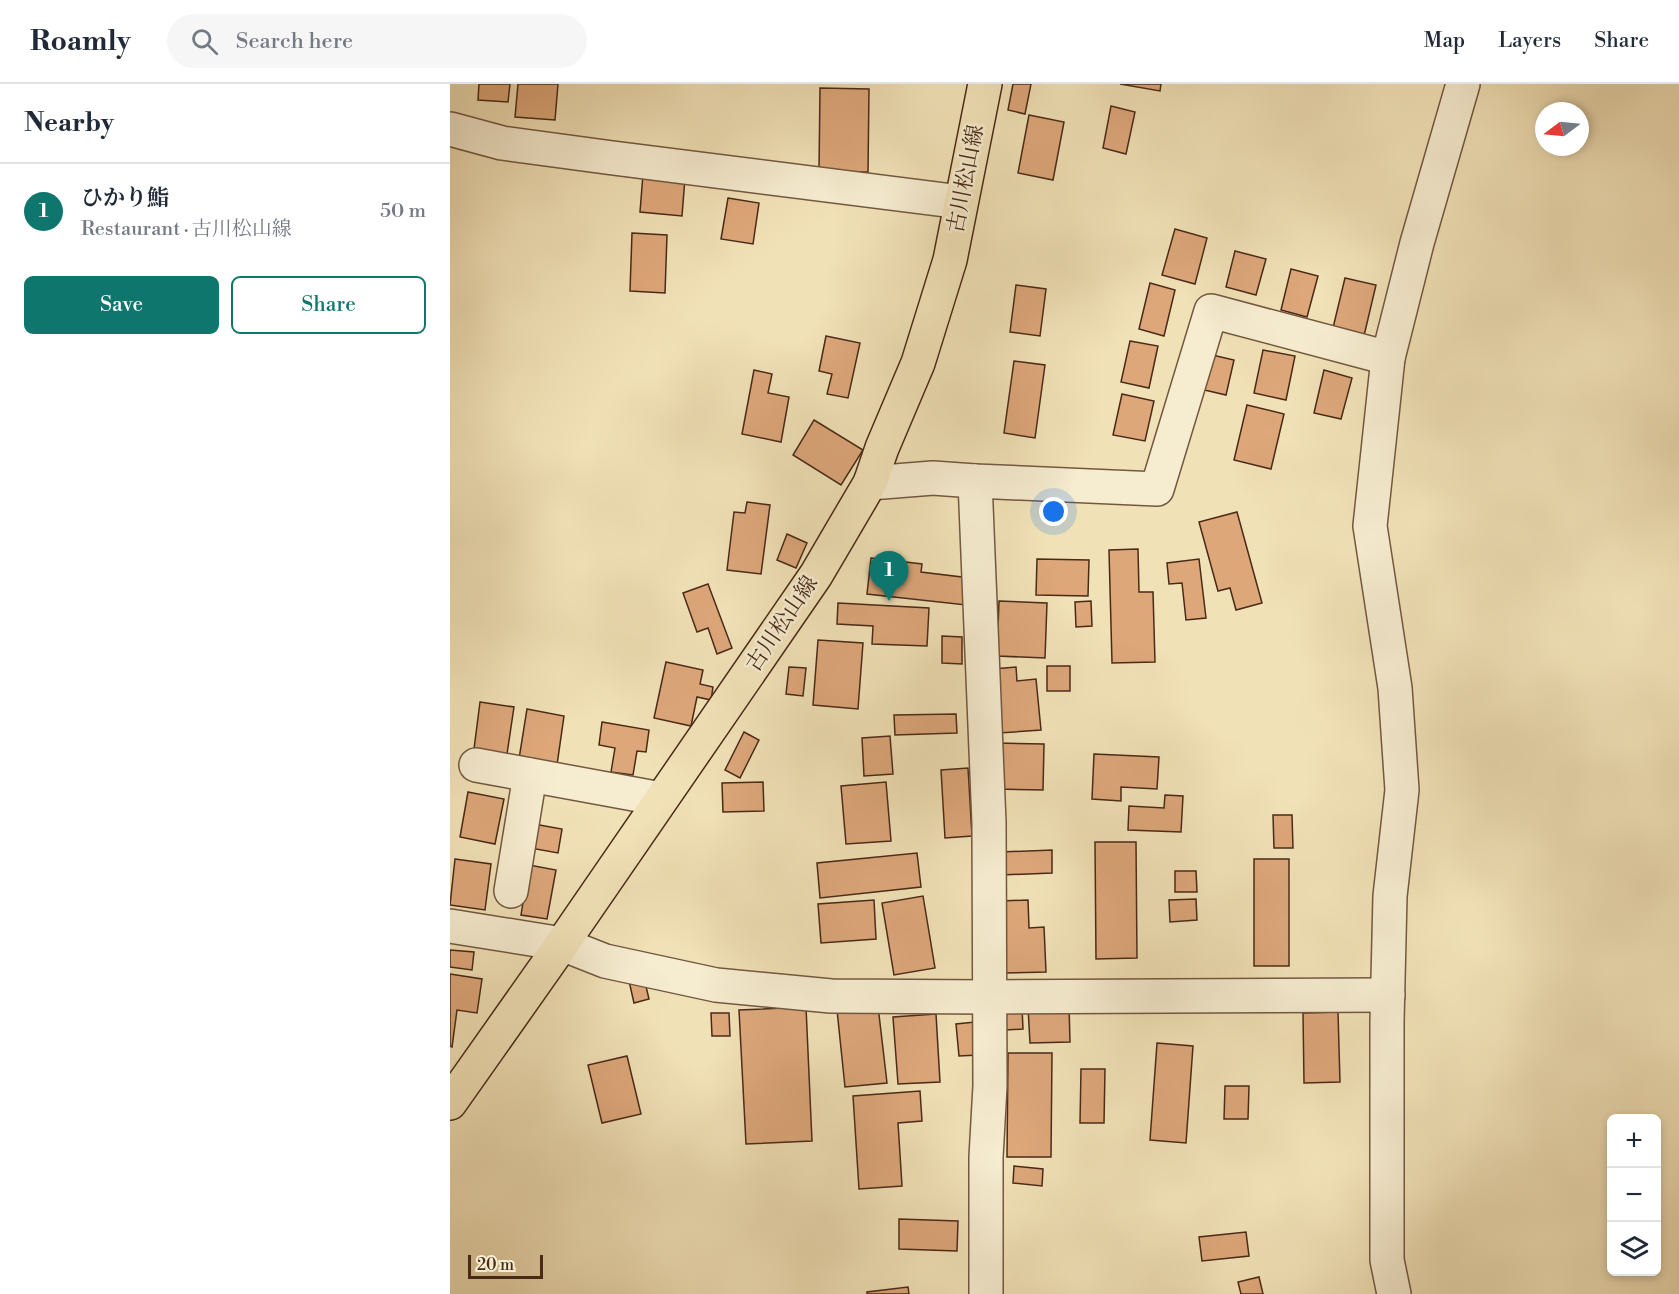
<!DOCTYPE html>
<html lang="en">
<head>
<meta charset="utf-8">
<style>
	body { margin:0; font-family:"Libre Bodoni","Noto Serif JP",serif; background:#f6f6f7; color:#1f2937 }
	.controls { position:absolute; right:18px; bottom:18px; display:grid; overflow:hidden; border-radius:9px; box-shadow:0 3px 9px #0003 }
	.controls button { width:54px; height:54px; display:grid; place-items:center; padding:0; border:0; border-bottom:2px solid #e0e1e3; background:#fff; color:#1f2937; font:30px sans-serif }
	.compass { position:absolute; left:1085px; top:18px; width:54px; height:54px; border-radius:50%; background:#fff; box-shadow:0 3px 9px #0003; rotate:254deg }
	.scale { position:absolute; left:18px; bottom:15px; width:75px; box-sizing:border-box; padding-left:6px; border:3px solid #492a18; border-top:0; font-size:16px; line-height:21px; white-space:nowrap; color:#492a18; -webkit-text-stroke:4px #f6ecd0; paint-order:stroke }
	.you { position:absolute; left:604px; top:428px; width:21px; height:21px; margin:-15px; border:4px solid #fff; border-radius:50%; background:#1a73e8; box-shadow:0 0 0 9px #1a73e833 }
	.badge { display:grid; place-items:center; width:39px; height:39px; border-radius:50%; background:#0f766e; color:#fff; font-size:20px; font-weight:700 }
	.pin { position:absolute; translate:-50% -50px; filter:drop-shadow(0 2px 3px #0008) }
	.pin::after { content:''; position:absolute; top:32px; width:21px; height:18px; background:inherit; clip-path:polygon(0 0,100% 0,50% 100%) }
	.list { margin:0; padding:0; list-style:none }
	h2 { display:flex; justify-content:space-between; align-items:center; height:78px; margin:0; padding:0 24px; font-size:26px }
	h2 small { font-size:20px; font-weight:400; color:#747a83 }
	.list li { display:grid; grid-template-columns:39px 1fr auto; gap:18px; align-items:center; box-sizing:border-box; height:96px; padding:0 24px; border-top:2px solid #e0e1e3 }
	.list b { display:block; font-size:22px; white-space:nowrap }
	.list p { margin:0; font-size:20px; white-space:nowrap; color:#747a83 }
	.list em { font-size:20px; font-style:normal; color:#747a83 }
	.actions { display:flex; gap:12px; padding:18px 24px }
	.actions a { flex:1; padding:14px 0; border:2px solid #0f766e; border-radius:9px; text-align:center; font-size:21px; color:#0f766e }
	.actions .main { background:#0f766e; color:#fff }
	.icon { flex:none; width:33px; height:33px; fill:none; stroke:currentColor; stroke-width:2; stroke-linecap:round; stroke-linejoin:round }
	.map { position:relative; flex:none; width:1229px; height:1210px; overflow:hidden }
	header { display:flex; align-items:center; gap:36px; box-sizing:border-box; height:84px; padding:0 30px; background:#fff; border-bottom:2px solid #e0e1e3 }
	header strong { font-size:28px }
	nav { display:flex; gap:33px; margin-inline-start:auto; font-size:21px }
	.search { width:420px; height:54px; background:#f6f6f7; display:flex; align-items:center; gap:15px; box-sizing:border-box; padding:0 21px; border-radius:33px; color:#747a83; font-size:22px }
	main { display:flex }
	aside { flex:1; background:#fff }
	.map>svg:first-child { display:block }
	.building { fill:#dda77a; stroke:#492a18; stroke-width:1.5 }
	.lines { fill:none; stroke-linecap:round; stroke-linejoin:round }
	.minor-casing { stroke:#735840; stroke-width:36 }
	.major-casing { stroke:#492a18; stroke-width:36 }
	.minor { stroke:#f6ecd0; stroke-width:33 }
	.major { stroke:#f1e1b7; stroke-width:33 }
	.labels { text-anchor:middle; dominant-baseline:central; stroke-width:5; stroke-linejoin:round; paint-order:stroke }
	.street-label { font-size:22px; fill:#492a18; stroke:#f6ecd0 }
</style>
</head>
<body>
<header>
<strong>Roamly</strong>
<div class="search"><svg class="icon" aria-label="search" viewBox="0 0 24 24"><circle cx="10" cy="10" r="6"/><path d="M15 15l6 6"/></svg>Search here</div>
<nav><a>Map</a><a>Layers</a><a>Share</a></nav>
</header>
<main>
<aside>
<h2>Nearby<small></small></h2>
<ul class="list">
<li><span class="badge">1</span><div><b>ひかり鮨</b><p>Restaurant · 古川松山線</p></div><em>50 m</em></li>
</ul>
<div class="actions"><a class="main">Save</a><a>Share</a></div>
</aside>
<div class="map">
<svg width="1229" height="1210" viewBox="0 0 1229 1210">
	<rect width="100%" height="100%" fill="#f1e1b7"/>
	<filter id="stains"><feTurbulence type="fractalNoise" baseFrequency=".00333" numOctaves="4"/><feColorMatrix values="0 0 0 0 .2 0 0 0 0 .09 0 0 0 0 .02 0 0 0 .5 -.17"/></filter>
	<radialGradient id="worn" r=".72"><stop offset=".6" stop-color="#630" stop-opacity="0"/><stop offset="1" stop-color="#630" stop-opacity=".3"/></radialGradient>
	<!-- building -->
	<g class="building">
		<polygon points="29,0 60,0 58,18 28,16"/>
		<polygon points="68,0 108,0 105,36 65,33"/>
		<polygon points="563,0 581,0 575,30 558,26"/>
		<polygon points="670,0 711,0 710,7"/>
		<polygon points="370,4 419,5 418,88 369,88"/>
		<polygon points="661,22 685,28 676,70 653,64"/>
		<polygon points="579,31 614,38 603,96 568,89"/>
		<polygon points="193,90 235,94 232,132 190,128"/>
		<polygon points="278,114 309,119 303,160 271,155"/>
		<polygon points="725,145 757,154 745,200 712,191"/>
		<polygon points="182,149 217,151 215,209 180,207"/>
		<polygon points="785,167 816,175 806,211 776,203"/>
		<polygon points="841,185 868,192 857,233 831,226"/>
		<polygon points="895,194 926,201 913,256 882,248"/>
		<polygon points="700,199 725,206 714,252 689,245"/>
		<polygon points="566,201 596,205 590,252 560,248"/>
		<polygon points="376,252 410,259 398,314 377,310 382,290 369,287"/>
		<polygon points="680,257 708,262 699,304 671,298"/>
		<polygon points="813,266 845,272 836,316 804,309"/>
		<polygon points="758,270 784,276 776,311 750,305"/>
		<polygon points="564,277 595,281 585,354 554,349"/>
		<polygon points="304,286 322,290 318,309 339,313 331,358 292,350"/>
		<polygon points="874,286 902,294 891,335 864,329"/>
		<polygon points="672,310 704,317 695,357 663,351"/>
		<polygon points="797,321 834,330 821,385 784,376"/>
		<polygon points="364,336 413,366 391,401 343,371"/>
		<polygon points="297,418 320,421 311,490 277,486 284,428 295,429"/>
		<polygon points="787,428 812,519 786,526 780,504 768,507 749,438"/>
		<polygon points="337,450 357,459 346,484 327,476"/>
		<polygon points="688,465 689,508 703,508 705,578 662,579 659,466"/>
		<polygon points="421,474 472,480 471,488 520,494 516,521 417,510"/>
		<polygon points="587,475 639,476 638,512 586,511"/>
		<polygon points="749,475 756,534 736,536 732,499 719,500 717,479"/>
		<polygon points="258,500 282,564 267,570 258,544 247,548 233,509"/>
		<polygon points="549,517 597,519 595,574 547,572"/>
		<polygon points="641,517 642,542 626,543 625,518"/>
		<polygon points="388,519 479,524 477,562 422,560 423,542 387,540"/>
		<polygon points="492,552 512,553 512,580 492,579"/>
		<polygon points="368,556 413,559 408,625 363,621"/>
		<polygon points="216,578 253,586 250,600 263,603 261,616 247,613 241,642 204,634"/>
		<rect x="597" y="582" width="23" height="25"/>
		<polygon points="339,583 356,584 353,612 336,610"/>
		<polygon points="566,583 567,597 586,595 591,646 549,649 543,585"/>
		<polygon points="30,618 64,623 57,670 24,665"/>
		<polygon points="77,625 114,632 107,681 69,675"/>
		<polygon points="506,630 507,649 445,651 444,631"/>
		<polygon points="152,638 199,646 196,668 187,667 183,691 161,688 165,664 149,661"/>
		<polygon points="294,648 309,656 290,694 275,686"/>
		<polygon points="440,652 443,690 414,692 412,654"/>
		<polygon points="546,659 594,660 593,706 545,705"/>
		<polygon points="644,670 709,673 707,705 671,703 671,717 642,715"/>
		<polygon points="518,684 522,752 495,754 491,686"/>
		<polygon points="313,698 314,727 273,728 272,699"/>
		<polygon points="436,698 441,757 396,760 391,702"/>
		<polygon points="18,708 54,715 45,760 10,753"/>
		<polygon points="715,711 733,712 731,748 678,746 679,722 714,724"/>
		<polygon points="823,731 842,731 843,764 824,764"/>
		<polygon points="84,740 112,745 108,769 80,764"/>
		<polygon points="645,758 686,758 687,874 646,875"/>
		<polygon points="602,766 602,789 550,791 550,768"/>
		<polygon points="467,769 471,803 370,814 367,779"/>
		<polygon points="5,775 41,780 35,826 0,821"/>
		<rect x="804" y="775" width="35" height="107"/>
		<polygon points="79,781 106,786 97,835 71,831"/>
		<polygon points="725,787 746,787 747,808 725,808"/>
		<polygon points="473,812 485,884 444,891 432,819"/>
		<polygon points="746,815 747,836 720,838 719,816"/>
		<polygon points="424,816 426,855 371,859 368,820"/>
		<polygon points="578,816 579,844 594,843 596,888 554,889 551,817"/>
		<polygon points="0,866 24,868 22,886 0,883"/>
		<polygon points="0,890 32,895 27,929 7,926 2,963 0,962"/>
		<polygon points="194,894 199,915 184,919 179,897"/>
		<polygon points="619,921 620,958 580,959 578,923"/>
		<polygon points="428,922 437,999 395,1003 387,926"/>
		<polygon points="356,923 362,1057 296,1060 289,926"/>
		<polygon points="572,923 573,945 556,946 555,924"/>
		<polygon points="888,928 890,998 854,999 853,929"/>
		<polygon points="261,929 279,929 280,952 262,952"/>
		<polygon points="486,930 490,998 448,1000 443,933"/>
		<polygon points="525,938 528,971 509,972 506,940"/>
		<polygon points="707,959 743,962 736,1059 700,1056"/>
		<polygon points="558,969 602,969 601,1073 557,1073"/>
		<polygon points="177,972 191,1030 152,1039 138,981"/>
		<polygon points="631,985 655,985 654,1039 630,1039"/>
		<polygon points="775,1002 799,1002 798,1035 774,1035"/>
		<polygon points="470,1007 472,1037 448,1039 452,1102 409,1105 403,1012"/>
		<polygon points="564,1082 593,1085 592,1102 563,1099"/>
		<polygon points="449,1135 508,1137 507,1167 449,1165"/>
		<polygon points="796,1148 799,1172 752,1177 749,1153"/>
		<polygon points="809,1193 813,1210 791,1210 788,1198"/>
		<polygon points="458,1203 459,1210 417,1210 417,1208"/>
	</g>
	<g class="lines">
		<defs>
			<g id="minor">
				<polyline points="0,45 52,59 163,74 511,118"/>
				<polyline points="525,397 539,739 540,1002 536,1073 536,1210"/>
				<polyline points="420,399 483,394 525,397 707,405 761,227 938,274"/>
				<polyline points="26,681 211,715"/>
				<polyline points="61,807 80,691"/>
				<polyline points="0,842 112,860 155,877 266,901 381,912 539,913 938,911"/>
				<polyline points="944,1210 937,1176 937,938 940,812 952,706 945,604 920,442 938,274 967,159 1013,0"/>
			</g>
			<polyline id="major" points="0,1019 112,860 366,491 420,399 432,364 468,279 500,176 535,0"/>
		</defs>
		<!-- minor casing -->
		<use href="#minor" class="minor-casing"/>
		<!-- major casing -->
		<use href="#major" class="major-casing"/>
		<!-- minor -->
		<use href="#minor" class="minor"/>
		<!-- major -->
		<use href="#major" class="major"/>
	</g>
	<g class="labels">
		<!-- street labels -->
		<g class="street-label">
			<text transform="translate(516 95) rotate(-79)">古川松山線</text>
			<text transform="translate(332 540) rotate(-56)">古川松山線</text>
		</g>
	</g>
	<rect width="100%" height="100%" filter="url(#stains)"/>
	<rect width="100%" height="100%" fill="url(#worn)"/>
</svg>
<div class="controls">
<button>+</button>
<button>−</button>
<button><svg class="icon" aria-label="layers" viewBox="0 0 24 24"><path d="M12 4l9 5-9 5-9-5zM3 14l9 5 9-5"/></svg></button>
</div>
<svg class="compass" viewBox="-18 -18 36 36"><path d="M0-13l5 13h-10z" fill="#e53935"/><path d="M0 13l5-13h-10z" fill="#747a83"/></svg>
<div class="scale">20 m</div>
<div class="you"></div>
<div class="pin badge" style="left:439px;top:517px">1</div>
</div>
</main>
</body>
</html>
